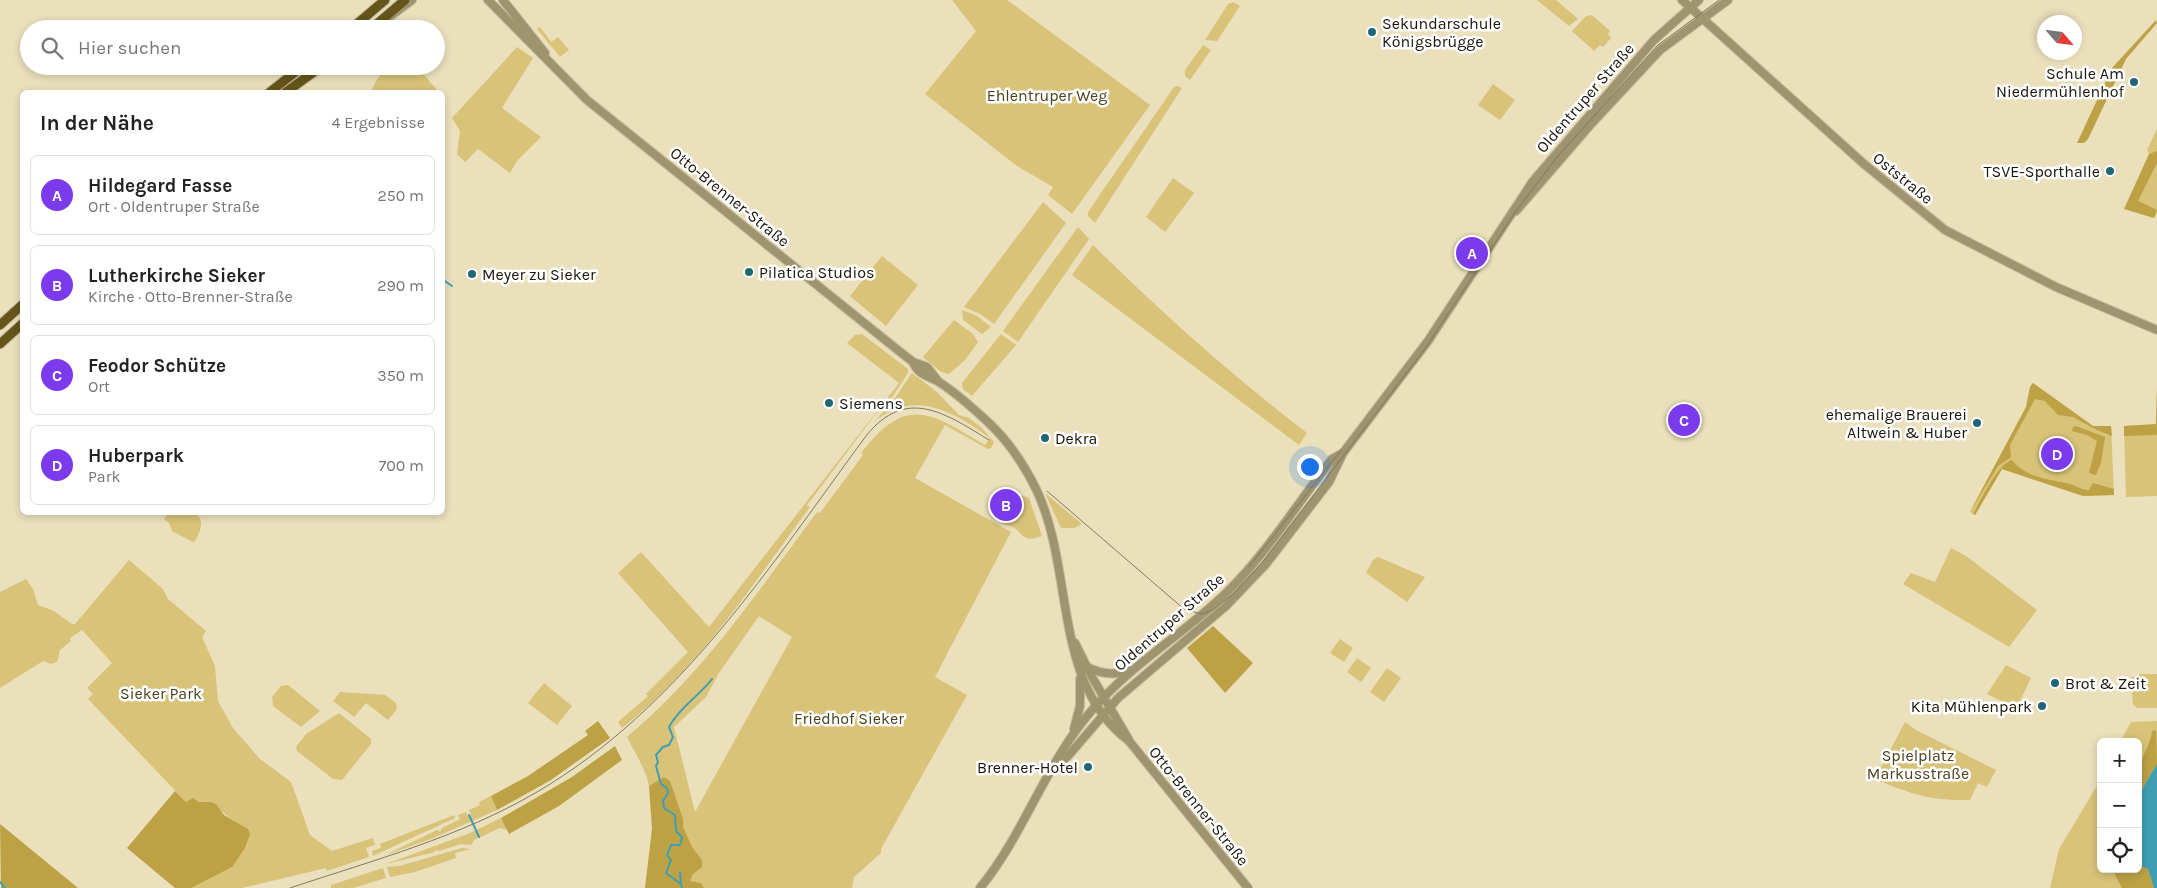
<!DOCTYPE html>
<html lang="de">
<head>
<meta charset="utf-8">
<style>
	body { margin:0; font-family:Karla,sans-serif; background:#f6f6f6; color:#222 }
	.controls { position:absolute; right:15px; bottom:15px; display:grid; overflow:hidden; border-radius:8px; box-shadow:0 2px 8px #0003 }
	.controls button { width:45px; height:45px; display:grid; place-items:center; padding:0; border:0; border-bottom:1px solid #e0e0e0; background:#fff; color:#222; font:25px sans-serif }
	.compass { position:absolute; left:2037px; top:15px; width:45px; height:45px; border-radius:50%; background:#fff; box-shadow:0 2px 8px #0003; rotate:118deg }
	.you { position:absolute; left:1309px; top:466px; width:18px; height:18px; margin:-12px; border:4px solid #fff; border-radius:50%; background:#1a73e8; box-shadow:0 0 0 8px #1a73e833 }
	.badge { display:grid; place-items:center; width:32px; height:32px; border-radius:50%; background:#7c3aed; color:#fff; font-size:16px; font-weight:700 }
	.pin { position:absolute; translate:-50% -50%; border:2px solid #fff; box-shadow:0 1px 5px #0006 }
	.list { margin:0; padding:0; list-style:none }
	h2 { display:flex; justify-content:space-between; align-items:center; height:65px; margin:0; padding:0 20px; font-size:21px }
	h2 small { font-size:16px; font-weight:400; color:#767676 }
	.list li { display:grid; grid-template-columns:32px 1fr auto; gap:15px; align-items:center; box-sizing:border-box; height:80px; margin:0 10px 10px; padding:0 10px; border:1px solid #e0e0e0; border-radius:8px }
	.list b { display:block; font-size:19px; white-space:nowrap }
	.list p { margin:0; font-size:16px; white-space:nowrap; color:#767676 }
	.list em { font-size:16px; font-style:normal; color:#767676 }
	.icon { flex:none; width:28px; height:28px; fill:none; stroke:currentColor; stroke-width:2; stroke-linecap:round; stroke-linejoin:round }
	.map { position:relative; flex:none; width:2157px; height:888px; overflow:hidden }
	.search { position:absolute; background:#fff; box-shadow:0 2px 8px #0003; left:20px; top:20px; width:425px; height:55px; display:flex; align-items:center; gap:12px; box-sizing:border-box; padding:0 18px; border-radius:28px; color:#767676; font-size:19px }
	.panel { position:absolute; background:#fff; box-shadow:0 2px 8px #0003; left:20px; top:90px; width:425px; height:425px; border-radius:8px }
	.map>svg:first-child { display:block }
	.green { fill:#d8c378; fill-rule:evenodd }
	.forest { fill:#bca245 }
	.water { fill:#3f9eb3 }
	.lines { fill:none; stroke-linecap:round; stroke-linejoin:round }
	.stream { stroke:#3f9eb3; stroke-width:2 }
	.tertiary-casing { stroke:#c4bb9c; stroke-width:10 }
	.primary-casing { stroke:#c4bb9c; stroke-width:11 }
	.tertiary { stroke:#9f9470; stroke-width:8 }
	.primary { stroke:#65551b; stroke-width:9 }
	.tram { stroke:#807961; stroke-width:1 }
	.poi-dot { fill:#206776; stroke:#fff; stroke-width:2 }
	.labels { text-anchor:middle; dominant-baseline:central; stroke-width:5; stroke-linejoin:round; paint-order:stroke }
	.poi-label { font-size:16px; fill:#191508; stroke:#fff; text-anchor:start }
	.park-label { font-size:16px; fill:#4c411a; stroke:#fff }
	.street-label { font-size:16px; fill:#191508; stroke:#fff }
</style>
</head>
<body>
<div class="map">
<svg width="2157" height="888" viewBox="0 0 2157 888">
	<rect width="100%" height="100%" fill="#eae0bc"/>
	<!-- green -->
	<g class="green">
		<polygon points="952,0 1007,0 1150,105 1072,214 1048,195 1053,187 1017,166 925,94 976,31"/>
		<polygon points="1537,0 1556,0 1578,19 1569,26"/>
		<polygon points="1233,2 1240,6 1217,41 1205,40 1228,4"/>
		<polygon points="1592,15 1610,31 1608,34 1611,38 1603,47 1600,45 1594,51 1572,31 1586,16"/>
		<polygon points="540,27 551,42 558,37 569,50 560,57 537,29"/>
		<polygon points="1203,45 1211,50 1190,80 1185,76 1185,70"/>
		<polygon points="517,47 533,58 502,108 541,137 517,161 510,173 478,149 465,162 457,154 460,131 452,118"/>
		<polygon points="387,66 416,66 439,92 371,92 376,81"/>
		<polygon points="1493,84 1515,100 1500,120 1478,105"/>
		<polygon points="1178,86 1182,88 1095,223 1088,216 1088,212 1174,87"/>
		<polygon points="2157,129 2157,213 2154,218 2125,209 2149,154 2147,150"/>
		<polygon points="1173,178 1194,193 1165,232 1146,217"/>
		<polygon points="1043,202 1066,223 994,324 980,314 964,307"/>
		<polygon points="1078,227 1089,239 1018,342 1003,331"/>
		<path d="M1093 245C1161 312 1231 375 1307 433L1299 445 1072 275Z"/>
		<polygon points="882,256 918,285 886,326 850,296"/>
		<polygon points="962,310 977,316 991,327 982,334 963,320"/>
		<polygon points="954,320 973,334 978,342 965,360 949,374 941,372 923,357"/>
		<path d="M862 334 908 369V373L889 402 877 412 814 496 807 505 810 507C753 584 698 669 622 728L618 722 648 696 646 694 688 652 618 573 641 552 709 627 899 383 847 343 855 335Z"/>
		<polygon points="1001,334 1016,345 972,396 963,389 962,383"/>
		<path d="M912 373 937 392 959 415 969 418 982 428 994 442 991 448 988 449 945 425 915 478 1011 532 935 677 967 695 881 849V853L854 877 852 888H645C650 851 658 812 646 775 641 762 633 749 627 737 703 674 759 590 817 512L820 513 863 455 861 453C907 394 929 412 985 445L990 438C954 412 914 388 874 422L893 401ZM759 616 792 637 695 812 674 727 706 697 719 673Z"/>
		<polygon points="2033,383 2093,426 2111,426 2114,495 2083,496 2002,469 1975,515 1970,512 2026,407 2030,387"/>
		<polygon points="2157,387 2157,496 2126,497 2124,426 2156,425"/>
		<polygon points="1045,493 1082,524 1074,528 1061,528"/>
		<path d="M1021 495 1029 498 1042 536C1026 541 1026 539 1016 529 1013 526 1005 525 1000 522H1012L1018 514Z"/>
		<path d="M168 513H195C205 521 201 530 195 541L193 542 172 531 169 523 164 519Z"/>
		<polygon points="1951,548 1966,556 2037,610 2009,647 1903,584 1911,573 1935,582"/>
		<polygon points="1378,557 1425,577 1407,602 1366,573 1373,560"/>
		<path d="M129 560 163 589 168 599 206 631 202 637 215 666 218 701 233 728 260 759 291 782 310 835 332 851 373 838 375 845 366 848 369 857 327 871 326 868 242 888H191L243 826C227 818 216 802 199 802L195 799 186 802 88 699 93 694 87 688 112 663 82 630 70 638 71 641 60 650 57 662 51 664 43 661 0 688V592L26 579 33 589 38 605 54 611 72 624H75Z"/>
		<polygon points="1340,639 1353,648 1344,662 1330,653"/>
		<polygon points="1357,658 1371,668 1361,682 1347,672"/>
		<polygon points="2006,665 2031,678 2019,703 2012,700 2009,705 1987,694"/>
		<polygon points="1387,668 1401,678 1384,702 1370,692"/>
		<polygon points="2139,674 2157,674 2157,708 2137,708 2133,704 2131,677 2139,677"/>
		<polygon points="544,683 572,706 557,725 528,703"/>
		<polygon points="288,685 320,711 301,727 273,706 272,697 281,686"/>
		<polygon points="340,692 385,695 396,703 397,709 388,720 366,703 354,717 333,701"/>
		<polygon points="339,713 371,739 371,744 342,780 333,779 297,751 296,747 306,734"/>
		<polygon points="2157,721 2157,888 2050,888 2059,849 2101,779 2101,869 2138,869 2138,742 2120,742 2131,722"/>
		<path d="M1905 722 1916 730 1996 770 1987 787 1978 783 1970 800C1931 801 1910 794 1875 779Z"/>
		<polygon points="491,796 497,810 431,839 383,856 437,830 440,832 442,828 460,819 458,815 466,812 468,816 471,815 469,810 480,805 479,802"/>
		<polygon points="454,815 455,818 373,856 372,851 381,848 380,844"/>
		<polygon points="501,818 507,830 500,828 474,840 471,845 461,844 439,851 436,850 435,852 386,864 470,833"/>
		<polygon points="462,848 470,849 455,853 456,858 415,872 390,877 387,867 399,866"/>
		<polygon points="383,868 386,878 353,888 331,888 331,885"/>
	</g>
	<!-- forest -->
	<g class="forest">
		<polygon points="2156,20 2157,23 2126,59 2088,139 2084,143 2077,143 2112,68"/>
		<polygon points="2157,151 2157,163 2138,201 2157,210 2154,218 2124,209 2149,154"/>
		<polygon points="2033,383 2093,426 2111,426 2112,436 2097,430 2073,417 2058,415 2045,401 2035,399 2010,445 2011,457 1998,466 1970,512 2026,407 2030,387"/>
		<polygon points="2157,387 2157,435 2124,436 2124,426 2156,424"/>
		<polygon points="2076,426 2105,437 2101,463 2096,475 2089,473 2097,441 2087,435 2072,431 2073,427"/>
		<path d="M2012 460C2025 477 2047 479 2066 483 2074 484 2080 490 2089 490L2093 483 2114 489V495L2083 496 2002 469 1975 515 1973 514C1981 501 1997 464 2012 460Z"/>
		<polygon points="1213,626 1253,663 1225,693 1187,648"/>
		<polygon points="598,721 610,738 551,780 497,810 491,796 528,776 588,735 585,731"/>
		<path d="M2156 730 2157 764 2138 796V785L2141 781 2138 777C2138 760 2150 748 2152 731Z"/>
		<polygon points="615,746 622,760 559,806 509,834 501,818 572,777"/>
		<polygon points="664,777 670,781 683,819 683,827 692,847 702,860 702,867 693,874 690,881 701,883 704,888 645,888 652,829 649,786"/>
		<polygon points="175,791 186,802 193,798 199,802 211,802 216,804 224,815 248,829 250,834 245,848 232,867 191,888 175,888 127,848"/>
		<polygon points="0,824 78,888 1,888"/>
		<polygon points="2138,865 2148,869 2154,888 2122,888 2112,869 2138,869"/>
	</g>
	<!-- water -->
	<polygon class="water" points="2157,764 2157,888 2154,888 2148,869 2138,865 2138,796"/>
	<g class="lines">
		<!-- stream -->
		<g class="stream">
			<polyline points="442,279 452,286"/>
			<polyline points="469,815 479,837"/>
			<polyline points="680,872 681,884"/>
			<polyline points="0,882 5,888"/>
			<path d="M682 888 681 884 666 873 671 860 667 855 671 845H680L682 837 676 831 675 815 664 808 663 801 668 793 667 788 661 784 656 766 658 762 656 755 663 747 669 745 673 737 669 727C679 708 699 696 712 679"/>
		</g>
		<defs>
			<g id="tertiary">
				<polyline points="488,0 587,100 899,351 913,362 927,367 938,381"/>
				<polyline points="503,0 545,53"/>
				<polyline points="1682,0 1864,164 1945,230 2056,287 2157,330"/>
				<polyline points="388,18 412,0"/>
				<polyline points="1516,211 1592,123 1660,50 1728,0"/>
				<path d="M913 362C918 375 929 376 939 382 956 393 974 409 989 423 1009 442 1025 466 1037 491 1075 573 1052 683 1129 741L1248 888"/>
				<polyline points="1075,643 1092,677 1129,740"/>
				<path d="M1087 667C1101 674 1115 676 1130 670"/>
				<polyline points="1074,729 1080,706 1080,679"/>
				<polyline points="1054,768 1068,756 1118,698 1226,606 1266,564 1329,482 1343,453 1428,341 1533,181 1654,40 1699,0"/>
				<path d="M980 888C1025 833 1046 762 1093 709 1131 665 1182 635 1224 595 1265 556 1297 504 1332 459L1343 453"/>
			</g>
			<g id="primary">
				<polyline points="351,29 385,0"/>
				<polyline points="371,29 405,0"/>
				<polyline points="270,92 303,66"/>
				<polyline points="286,92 322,66"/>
				<polyline points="0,325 22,305"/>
				<polyline points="0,344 22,324"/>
			</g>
		</defs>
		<!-- tertiary casing -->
		<use href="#tertiary" class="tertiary-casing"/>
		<!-- primary casing -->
		<use href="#primary" class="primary-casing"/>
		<!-- tertiary -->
		<use href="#tertiary" class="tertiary"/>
		<!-- primary -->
		<use href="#primary" class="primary"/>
		<!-- tram -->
		<g class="tram">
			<polyline points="1047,491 1184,609 1201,614 1213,610 1234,593 1261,564 1424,350 1516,211 1558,156 1658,45 1719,0"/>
			<polyline points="1249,567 1342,449"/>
			<path d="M290 888C374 860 460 837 537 792 680 708 770 566 866 436 906 386 945 413 989 440"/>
		</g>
	</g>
	<!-- markers -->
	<g class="poi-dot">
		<circle cx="1372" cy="32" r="5"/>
		<circle cx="2134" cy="82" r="5"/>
		<circle cx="2110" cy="171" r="5"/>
		<circle cx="749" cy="272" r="5"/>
		<circle cx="472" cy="274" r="5"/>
		<circle cx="829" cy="403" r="5"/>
		<circle cx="1977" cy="423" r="5"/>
		<circle cx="1045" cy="438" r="5"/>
		<circle cx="2055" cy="683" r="5"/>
		<circle cx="2042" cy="706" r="5"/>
		<circle cx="1088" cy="767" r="5"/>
	</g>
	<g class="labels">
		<!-- poi labels -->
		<g class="poi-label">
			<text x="1382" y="23">Sekundarschule<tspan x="1382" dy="18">Königsbrügge</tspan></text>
			<text x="2124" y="73" text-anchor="end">Schule Am<tspan x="2124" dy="18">Niedermühlenhof</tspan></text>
			<text x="2100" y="171" text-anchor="end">TSVE-Sporthalle</text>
			<text x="759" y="272">Pilatica Studios</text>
			<text x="482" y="274">Meyer zu Sieker</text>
			<text x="839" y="403">Siemens</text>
			<text x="1967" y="414" text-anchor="end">ehemalige Brauerei<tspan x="1967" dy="18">Altwein &amp; Huber</tspan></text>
			<text x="1055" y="438">Dekra</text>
			<text x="2065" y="683">Brot &amp; Zeit</text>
			<text x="2032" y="706" text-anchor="end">Kita Mühlenpark</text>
			<text x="1078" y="767" text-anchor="end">Brenner-Hotel</text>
		</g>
		<!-- park labels -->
		<g class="park-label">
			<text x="1047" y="95">Ehlentruper Weg</text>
			<text x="161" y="693">Sieker Park</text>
			<text x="849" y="718">Friedhof Sieker</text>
			<text x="1918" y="755">Spielplatz<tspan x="1918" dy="18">Markusstraße</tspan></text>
		</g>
		<!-- street labels -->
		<g class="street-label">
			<text transform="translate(1585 98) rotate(-49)">Oldentruper Straße</text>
			<text transform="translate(1903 178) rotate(39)">Oststraße</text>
			<text transform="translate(730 197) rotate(39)">Otto-Brenner-Straße</text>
			<text transform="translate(1169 622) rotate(-41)">Oldentruper Straße</text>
			<text transform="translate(1199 806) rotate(51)">Otto-Brenner-Straße</text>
		</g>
	</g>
</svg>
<div class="controls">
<button>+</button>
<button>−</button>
<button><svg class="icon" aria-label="locate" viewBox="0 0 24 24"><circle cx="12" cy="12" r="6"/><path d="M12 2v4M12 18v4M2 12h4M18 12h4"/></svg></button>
</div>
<svg class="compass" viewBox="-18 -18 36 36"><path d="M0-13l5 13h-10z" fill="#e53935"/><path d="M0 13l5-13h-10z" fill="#767676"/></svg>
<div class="you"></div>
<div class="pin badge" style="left:1472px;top:253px">A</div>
<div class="pin badge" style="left:1006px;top:505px">B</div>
<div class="pin badge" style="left:1684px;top:420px">C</div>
<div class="pin badge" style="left:2057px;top:454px">D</div>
<div class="search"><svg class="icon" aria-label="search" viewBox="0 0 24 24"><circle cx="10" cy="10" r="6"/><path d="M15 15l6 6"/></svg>Hier suchen</div>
<section class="panel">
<h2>In der Nähe<small>4 Ergebnisse</small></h2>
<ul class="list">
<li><span class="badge">A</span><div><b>Hildegard Fasse</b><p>Ort · Oldentruper Straße</p></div><em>250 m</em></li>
<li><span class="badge">B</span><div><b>Lutherkirche Sieker</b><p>Kirche · Otto-Brenner-Straße</p></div><em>290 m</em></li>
<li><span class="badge">C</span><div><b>Feodor Schütze</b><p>Ort</p></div><em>350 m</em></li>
<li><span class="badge">D</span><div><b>Huberpark</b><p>Park</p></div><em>700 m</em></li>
</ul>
</section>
</div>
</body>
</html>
